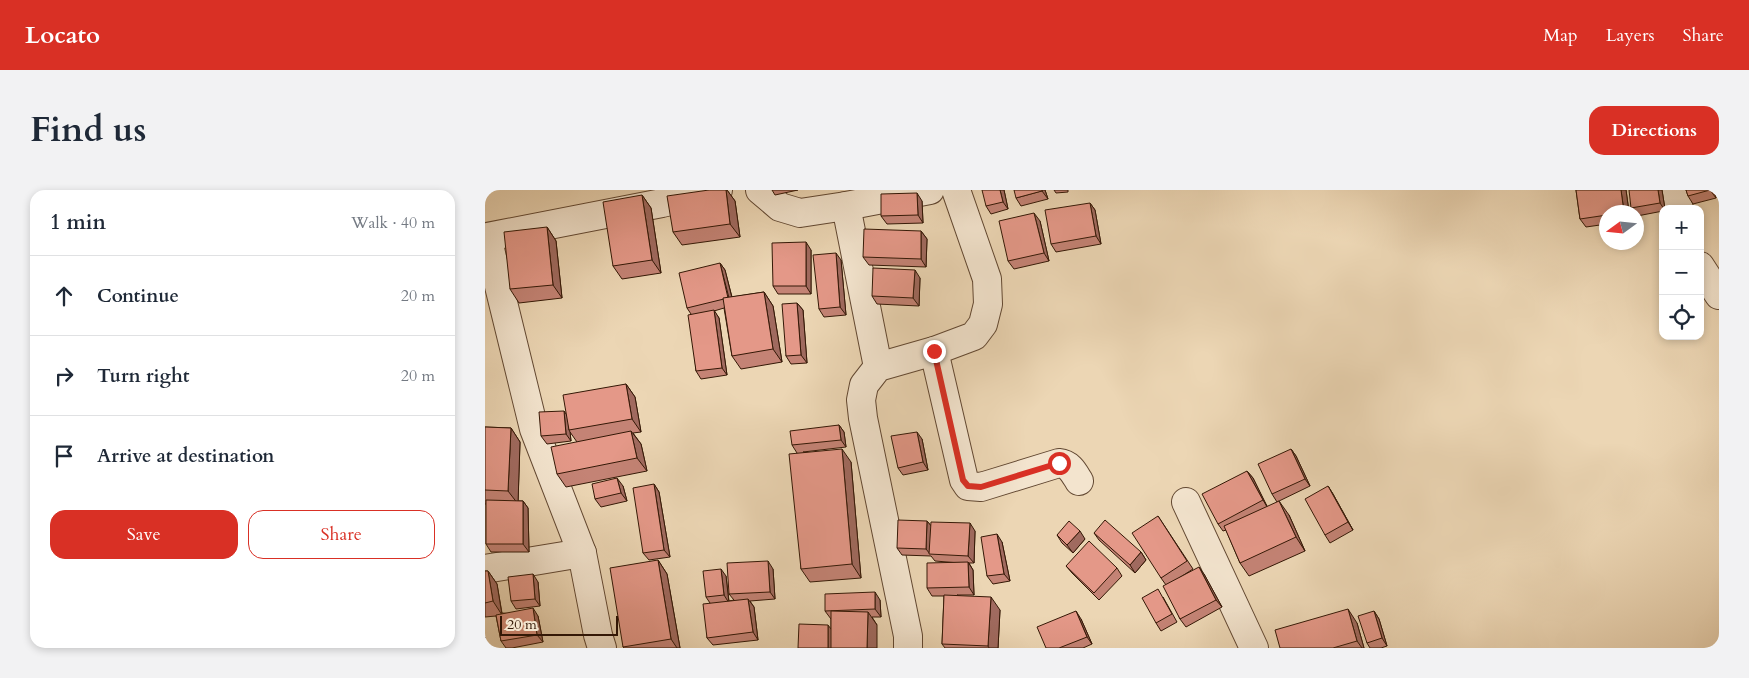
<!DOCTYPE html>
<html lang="en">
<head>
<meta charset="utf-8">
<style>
	body { margin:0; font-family:Cardo,serif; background:#f2f2f3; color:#1f2937 }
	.controls { position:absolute; right:15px; top:15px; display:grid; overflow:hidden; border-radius:10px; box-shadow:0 2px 8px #0003 }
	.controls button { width:45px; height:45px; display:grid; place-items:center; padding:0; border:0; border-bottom:1px solid #e0e1e3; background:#fff; color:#1f2937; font:25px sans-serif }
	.compass { position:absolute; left:1114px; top:15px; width:45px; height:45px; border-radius:50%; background:#fff; box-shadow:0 2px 8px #0003; rotate:255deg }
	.scale { position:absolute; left:15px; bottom:12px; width:118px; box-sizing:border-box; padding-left:5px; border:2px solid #341806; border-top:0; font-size:14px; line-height:18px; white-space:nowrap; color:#341806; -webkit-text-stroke:4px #f3e4ce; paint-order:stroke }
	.stop { position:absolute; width:15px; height:15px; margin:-11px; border:4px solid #d93025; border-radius:50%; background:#fff }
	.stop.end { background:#d93025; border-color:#fff; box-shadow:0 1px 5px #0008 }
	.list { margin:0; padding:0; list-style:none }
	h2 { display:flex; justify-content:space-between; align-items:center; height:65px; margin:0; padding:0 20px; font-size:21px }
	h2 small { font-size:16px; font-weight:400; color:#747a83 }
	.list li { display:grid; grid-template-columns:32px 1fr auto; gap:15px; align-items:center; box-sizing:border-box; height:80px; padding:0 20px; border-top:1px solid #e0e1e3 }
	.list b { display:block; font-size:19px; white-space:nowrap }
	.list em { font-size:16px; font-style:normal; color:#747a83 }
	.actions { display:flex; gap:10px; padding:15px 20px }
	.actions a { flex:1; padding:11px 0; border:1px solid #d93025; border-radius:15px; text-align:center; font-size:18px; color:#d93025 }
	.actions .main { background:#d93025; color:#fff }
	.icon { flex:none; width:28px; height:28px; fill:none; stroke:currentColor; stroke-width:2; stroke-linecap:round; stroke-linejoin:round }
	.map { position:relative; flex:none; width:1234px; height:458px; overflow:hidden; border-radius:15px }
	header { display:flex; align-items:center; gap:30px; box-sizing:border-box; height:70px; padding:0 25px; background:#d93025; color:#fff }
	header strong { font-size:24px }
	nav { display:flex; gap:28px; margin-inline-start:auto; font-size:18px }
	.intro { display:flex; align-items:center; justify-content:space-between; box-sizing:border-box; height:120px; padding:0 30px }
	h1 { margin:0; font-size:35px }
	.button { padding:12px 22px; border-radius:15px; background:#d93025; color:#fff; font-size:18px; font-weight:700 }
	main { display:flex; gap:30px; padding:0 30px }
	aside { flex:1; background:#fff; border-radius:15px; box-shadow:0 2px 8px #0003 }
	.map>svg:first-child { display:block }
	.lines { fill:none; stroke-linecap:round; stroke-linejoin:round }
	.street-casing { stroke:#624832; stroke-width:30 }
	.street { stroke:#f3e4ce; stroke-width:28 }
	.wall { fill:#c48375; stroke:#341806 }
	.shaded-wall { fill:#a06a5f; stroke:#341806 }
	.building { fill:#e49888; stroke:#341806 }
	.route { stroke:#d93025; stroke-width:6 }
</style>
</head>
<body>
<header>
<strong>Locato</strong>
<nav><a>Map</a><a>Layers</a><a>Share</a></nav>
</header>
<div class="intro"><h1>Find us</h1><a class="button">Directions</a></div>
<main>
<aside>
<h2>1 min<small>Walk · 40 m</small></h2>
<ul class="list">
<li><svg class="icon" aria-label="ahead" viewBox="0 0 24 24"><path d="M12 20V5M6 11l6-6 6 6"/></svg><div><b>Continue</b></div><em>20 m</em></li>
<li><svg class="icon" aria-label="right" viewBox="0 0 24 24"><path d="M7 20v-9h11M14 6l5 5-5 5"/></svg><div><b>Turn right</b></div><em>20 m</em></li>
<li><svg class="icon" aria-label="arrive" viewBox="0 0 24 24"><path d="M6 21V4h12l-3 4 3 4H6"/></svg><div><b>Arrive at destination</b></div></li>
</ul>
<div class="actions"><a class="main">Save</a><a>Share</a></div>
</aside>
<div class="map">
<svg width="1234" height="458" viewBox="0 0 1234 458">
	<rect width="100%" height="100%" fill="#ecd6b4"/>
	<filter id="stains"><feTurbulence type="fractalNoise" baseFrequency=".004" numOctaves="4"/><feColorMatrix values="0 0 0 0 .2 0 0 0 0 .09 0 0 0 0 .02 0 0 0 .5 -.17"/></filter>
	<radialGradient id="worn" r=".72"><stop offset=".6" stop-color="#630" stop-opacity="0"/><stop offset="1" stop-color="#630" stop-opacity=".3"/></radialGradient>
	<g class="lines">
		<defs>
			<g id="street">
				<polyline points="275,0 295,17 315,23 361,16 445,0"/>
				<polyline points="1189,0 1194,19"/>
				<polyline points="361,16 393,177"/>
				<polyline points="1215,76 1234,105"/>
				<path d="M449 161 479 290 483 296 496 297 574 273C585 274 589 283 594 291"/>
				<polyline points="701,312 769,458"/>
				<polyline points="0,379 97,363"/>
				<polyline points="117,458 113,445 97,363 49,239 2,47 177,13 233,0"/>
				<polyline points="423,458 423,446 378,228 376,210 379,195 393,177 449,161 489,146 498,134 503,114 502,89 471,0"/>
			</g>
		</defs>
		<!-- street casing -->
		<use href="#street" class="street-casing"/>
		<!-- street -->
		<use href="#street" class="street"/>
	</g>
	<!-- wall -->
	<g class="wall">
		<polygon points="224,0 242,0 250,11 255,47 197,55 188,42"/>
		<polygon points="287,0 313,0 290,5"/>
		<polygon points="519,0 523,19 506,24 501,16"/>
		<polygon points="560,0 563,9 536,16 531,8"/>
		<polygon points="569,0 583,0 583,2 571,3"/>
		<polygon points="1091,0 1141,0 1144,22 1122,22 1122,34 1101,37 1095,29"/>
		<polygon points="1177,0 1180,19 1178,19 1178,21 1152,26 1152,22 1149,22 1146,18"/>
		<polygon points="1201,0 1229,0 1231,8 1208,14 1203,6"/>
		<polygon points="157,5 166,18 176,83 137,89 128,76"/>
		<polygon points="437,11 438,33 402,34 396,26"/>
		<polygon points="605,13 610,20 616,54 571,62 566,54"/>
		<polygon points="555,31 564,71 529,79 523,71"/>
		<polygon points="62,37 71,51 77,108 34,113 25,99"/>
		<polygon points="436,41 442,49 441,77 384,75 378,67"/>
		<polygon points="326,60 326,104 293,104 288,96"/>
		<polygon points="356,70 361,125 339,127 334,119"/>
		<polygon points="235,73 240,80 247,107 279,102 288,116 297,172 256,179 247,166 239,118 229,121 234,128 242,185 216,189 211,181 206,124 202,118"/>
		<polygon points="435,88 434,116 392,114 387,106"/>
		<polygon points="312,113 318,120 322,173 306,174 301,166"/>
		<polygon points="141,194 150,207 156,242 148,243 156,254 162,281 81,297 72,284 92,252 85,242 86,251 62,254 56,246 81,225"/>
		<polygon points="354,235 359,242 361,257 318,262 366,272 376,388 325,392 316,379 312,263 307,255"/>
		<polygon points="0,237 26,238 35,252 33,311 38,311 43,318 44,362 6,362 1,354 1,314 0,314"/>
		<polygon points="437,249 443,280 418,285 413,278"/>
		<polygon points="806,259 811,266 825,296 792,312 787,304"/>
		<polygon points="762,281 768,288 782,317 804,325 820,361 764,386 755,373 741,340 738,341 733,334"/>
		<polygon points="169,294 174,302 185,367 164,370 158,363"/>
		<polygon points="138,296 142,311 116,317 110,309"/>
		<polygon points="843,296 848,304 868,340 845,353 840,345"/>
		<polygon points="673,326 708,379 694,388 719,384 737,417 701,437 695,429 681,395 676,388"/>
		<polygon points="442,331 446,336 490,341 489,373 484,373 488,380 489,405 472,405 515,420 513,458 460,458 457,454 459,406 447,406 442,398 475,373 450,371 446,366 417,365 412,358"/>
		<polygon points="609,343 656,362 661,370 650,383 614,350"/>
		<polygon points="572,345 600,349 588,363 577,353"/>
		<polygon points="517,352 525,391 508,394 502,386"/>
		<polygon points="173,370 182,384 195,458 139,458 138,457"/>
		<polygon points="581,376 632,378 637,386 614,410 587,383"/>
		<polygon points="288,379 290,409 265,411 269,417 273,450 228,455 222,448 225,413 221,407 241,386 244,411 249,410 244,404"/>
		<polygon points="0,381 3,381 12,394 17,423 53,426 58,452 27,458 21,458 16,451 11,426 0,427"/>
		<polygon points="53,392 55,416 31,419 26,411"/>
		<polygon points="678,407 692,432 676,441 671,433"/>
		<polygon points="395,410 396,427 387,427 392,435 346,439 346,429 340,421"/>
		<polygon points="889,421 894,429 902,456 896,458 885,458 882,453"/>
		<polygon points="596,429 607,454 598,458 561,458"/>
		<polygon points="872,433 879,458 795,458"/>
	</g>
	<!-- shaded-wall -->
	<g class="shaded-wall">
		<polygon points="241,0 242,0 250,11 255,47 245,34"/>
		<polygon points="515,0 519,0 523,19 518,12"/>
		<polygon points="557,0 560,0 563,9 557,1"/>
		<polygon points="1136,0 1141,0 1144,22 1139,22"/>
		<polygon points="1173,0 1177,0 1180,19 1179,19 1175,13"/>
		<polygon points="1225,0 1229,0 1231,8"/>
		<polygon points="432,3 437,11 438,33 433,25"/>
		<polygon points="157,5 166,18 176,83 167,70"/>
		<polygon points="605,13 610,20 616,54 611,46"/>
		<polygon points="549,23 555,31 564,71 559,63"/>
		<polygon points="62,37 71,51 77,108 68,95"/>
		<polygon points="436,41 442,49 441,77 436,69"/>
		<polygon points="321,52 326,60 326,104 321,96"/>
		<polygon points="351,63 356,70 361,125 355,117"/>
		<polygon points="235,73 240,80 249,116 244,108"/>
		<polygon points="430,80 435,88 434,116 428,108"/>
		<polygon points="279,102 288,116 297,172 288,159"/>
		<polygon points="312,113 318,120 322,173 316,165"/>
		<polygon points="229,120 234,128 242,185 237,178"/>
		<polygon points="141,194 150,207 156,242 147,229"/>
		<polygon points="79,221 84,228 84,240 85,242 86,251 81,244"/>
		<polygon points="354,235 359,242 361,257 356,250"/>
		<polygon points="26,238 35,252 33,314 23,301"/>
		<polygon points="146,241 156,254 162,281 152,268"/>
		<polygon points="432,242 437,249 443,280 438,272"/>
		<polygon points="357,259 366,272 376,388 367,374"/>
		<polygon points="806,259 811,266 825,296 820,289"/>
		<polygon points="762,281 768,288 783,318 778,310"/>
		<polygon points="132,288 138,296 142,311 136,303"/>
		<polygon points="169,294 174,302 185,367 179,360"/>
		<polygon points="843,296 848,304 868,340 863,332"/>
		<polygon points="38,311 43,318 44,362 38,354"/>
		<polygon points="794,311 804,325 820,361 811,347"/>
		<polygon points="442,331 448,338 445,364 441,359"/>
		<polygon points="485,333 490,341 489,373 483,366"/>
		<polygon points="595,341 600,349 588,363 582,355"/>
		<polygon points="512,344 517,352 525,391 519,384"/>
		<polygon points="656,362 661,370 650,383 645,375"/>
		<polygon points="173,370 182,384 195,458 192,458 186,449"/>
		<polygon points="283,371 288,379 290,409 285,402"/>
		<polygon points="483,372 488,380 489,405 484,397"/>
		<polygon points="714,377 719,384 737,417 731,410"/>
		<polygon points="236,379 241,386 244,413 239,405"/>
		<polygon points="3,381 12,394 17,425 8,411"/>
		<polygon points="48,384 53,392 55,416 50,409"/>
		<polygon points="390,402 395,410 396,427 390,419"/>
		<polygon points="506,407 515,420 513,458 504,458 503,456"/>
		<polygon points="263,409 269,417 273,450 268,442"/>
		<polygon points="48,418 53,426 58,452 52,445"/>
		<polygon points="863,419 872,433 879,458 877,458 872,451"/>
		<polygon points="591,421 596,429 607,454 602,447"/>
		<polygon points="889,421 894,429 902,456 897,448"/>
		<polygon points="383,422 392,435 392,458 382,458"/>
		<polygon points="343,435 349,443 348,458 343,458"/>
		<polygon points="0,447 2,458 0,458"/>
	</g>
	<!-- building -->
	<g class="building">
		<polygon points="224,0 241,0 245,34 188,42 182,6"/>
		<polygon points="497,0 515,0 518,12 501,16"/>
		<polygon points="529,0 557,0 557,1 531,8"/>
		<polygon points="1091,0 1136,0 1139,22 1122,22 1122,25 1095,29"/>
		<polygon points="1144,0 1173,0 1175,13 1146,18"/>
		<polygon points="1201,0 1225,0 1203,6"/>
		<polygon points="432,3 433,25 396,26 396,4"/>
		<polygon points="157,5 167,70 128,76 118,12"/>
		<polygon points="605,13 611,46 566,54 560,20"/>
		<polygon points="549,23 559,63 523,71 514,31"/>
		<polygon points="62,37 68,95 25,99 19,42"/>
		<polygon points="379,39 436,41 436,69 378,67"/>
		<polygon points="321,52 321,96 288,96 287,53"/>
		<polygon points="351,63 355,117 334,119 328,65"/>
		<polygon points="235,73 243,108 202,118 194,83"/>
		<polygon points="388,78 430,80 428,108 387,106"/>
		<polygon points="279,102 288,159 247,166 238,108"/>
		<polygon points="312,113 316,165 301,166 297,114"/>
		<polygon points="229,120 237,178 211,181 203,125"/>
		<polygon points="141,194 147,229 84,240 78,205"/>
		<polygon points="79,221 81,244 56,246 54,222"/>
		<polygon points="354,235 356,250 307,255 305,241"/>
		<polygon points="0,237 26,238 23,301 0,300"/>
		<polygon points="146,241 152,268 72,284 66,257"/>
		<polygon points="432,242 438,272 413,278 406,246"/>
		<polygon points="357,259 367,374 316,379 304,264"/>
		<polygon points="806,259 820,289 787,304 773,274"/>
		<polygon points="762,281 778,310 733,334 717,304"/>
		<polygon points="132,288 136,303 110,309 107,294"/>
		<polygon points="169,294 179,360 158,363 148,298"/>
		<polygon points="843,296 863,332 840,345 820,309"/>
		<polygon points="1,310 38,311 38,354 1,354"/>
		<polygon points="794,311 811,347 755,373 739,336"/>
		<polygon points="673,326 702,371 676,388 647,343"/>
		<polygon points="413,330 442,331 441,359 412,358"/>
		<polygon points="620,330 656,362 645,375 609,343"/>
		<polygon points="584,331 595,341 582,355 572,345"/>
		<polygon points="446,332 485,333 483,366 444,364"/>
		<polygon points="512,344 519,384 502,386 496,347"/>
		<polygon points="604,351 632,378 609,403 581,376"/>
		<polygon points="173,370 186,449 138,457 125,378"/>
		<polygon points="283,371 285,402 244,404 242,373"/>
		<polygon points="483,372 484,397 442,398 442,373"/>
		<polygon points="714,377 731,410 695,429 678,396"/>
		<polygon points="236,379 239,405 221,407 218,381"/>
		<polygon points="0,381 3,381 8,411 0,413"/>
		<polygon points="48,384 50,409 26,411 23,387"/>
		<polygon points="673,399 687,424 671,433 657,408"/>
		<polygon points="390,402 390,419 340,421 340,404"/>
		<polygon points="459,405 506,407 503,456 457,454"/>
		<polygon points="263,409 268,442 222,448 218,414"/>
		<polygon points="48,418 52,445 16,451 11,425"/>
		<polygon points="863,419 872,451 848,458 795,458 790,440"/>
		<polygon points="346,421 383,422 382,458 346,458"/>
		<polygon points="591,421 602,447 574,458 561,458 552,437"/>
		<polygon points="889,421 897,448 882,453 873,426"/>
		<polygon points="314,434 343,435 343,458 313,458"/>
	</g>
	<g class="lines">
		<!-- route -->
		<polyline class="route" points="449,161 478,290 483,296 496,297 574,273"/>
	</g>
	<rect width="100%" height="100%" filter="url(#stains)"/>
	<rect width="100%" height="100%" fill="url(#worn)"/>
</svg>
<div class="controls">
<button>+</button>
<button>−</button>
<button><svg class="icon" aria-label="locate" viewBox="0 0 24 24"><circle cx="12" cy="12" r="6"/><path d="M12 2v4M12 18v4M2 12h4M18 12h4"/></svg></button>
</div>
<svg class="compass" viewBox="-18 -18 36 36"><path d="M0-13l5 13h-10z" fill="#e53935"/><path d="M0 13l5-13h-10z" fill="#747a83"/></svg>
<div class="scale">20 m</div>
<div class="stop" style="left:574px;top:273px"></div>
<div class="stop end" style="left:449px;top:161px"></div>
</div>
</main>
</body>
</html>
